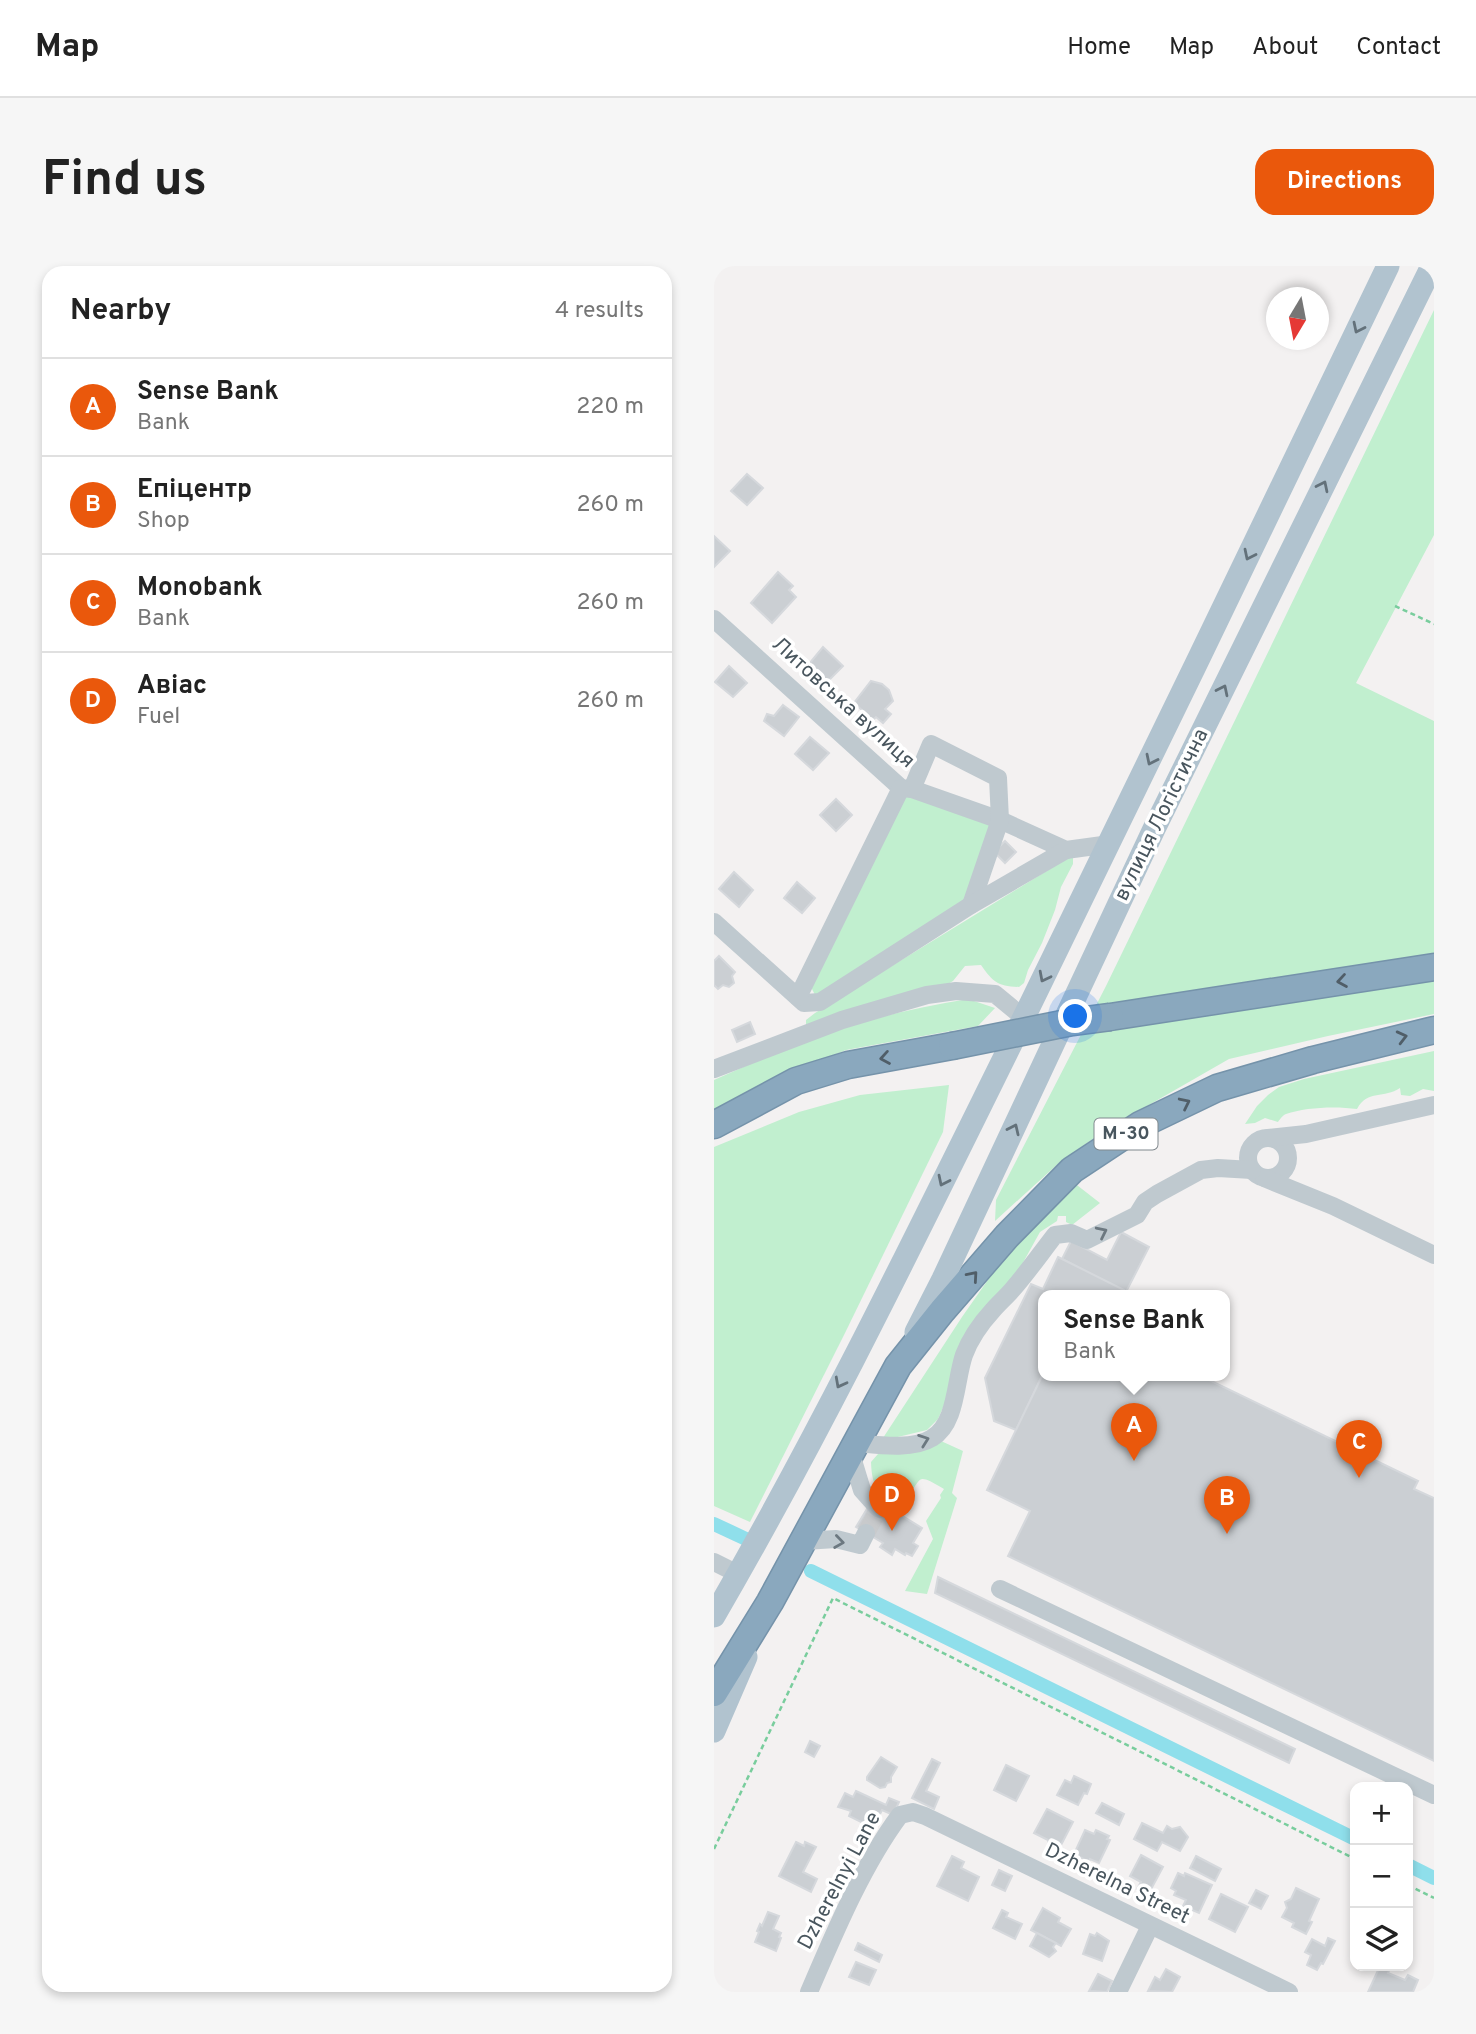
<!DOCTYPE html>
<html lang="en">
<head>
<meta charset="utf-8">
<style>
	body { margin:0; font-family:Overpass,sans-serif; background:#f6f6f6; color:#222 }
	.controls { position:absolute; right:21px; bottom:21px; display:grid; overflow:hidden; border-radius:14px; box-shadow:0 4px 10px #0003 }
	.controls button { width:63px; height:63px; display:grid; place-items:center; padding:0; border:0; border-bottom:2px solid #e0e0e0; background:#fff; color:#222; font:35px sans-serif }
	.compass { position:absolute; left:552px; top:21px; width:63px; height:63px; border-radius:50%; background:#fff; box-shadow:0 4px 10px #0003; rotate:190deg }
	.you { position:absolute; left:362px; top:751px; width:24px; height:24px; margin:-18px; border:5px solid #fff; border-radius:50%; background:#1a73e8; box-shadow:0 0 0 10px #1a73e833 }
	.badge { display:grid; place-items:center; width:46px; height:46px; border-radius:50%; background:#ea580c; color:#fff; font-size:23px; font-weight:700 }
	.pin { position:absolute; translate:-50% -58px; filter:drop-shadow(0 2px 4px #0008) }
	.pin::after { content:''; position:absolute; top:37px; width:24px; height:21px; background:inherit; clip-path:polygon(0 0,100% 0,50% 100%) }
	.popup { position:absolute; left:324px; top:1024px; width:192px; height:91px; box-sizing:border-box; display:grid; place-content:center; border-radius:14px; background:#fff; filter:drop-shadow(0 2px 5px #0005); font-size:23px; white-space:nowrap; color:#767676 }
	.popup b { font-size:26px; color:#222 }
	.popup::after { content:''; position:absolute; left:50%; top:100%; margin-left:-14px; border:14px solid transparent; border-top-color:#fff }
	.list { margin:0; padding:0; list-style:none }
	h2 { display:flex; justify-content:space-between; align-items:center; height:91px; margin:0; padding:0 28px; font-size:30px }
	h2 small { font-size:23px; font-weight:400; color:#767676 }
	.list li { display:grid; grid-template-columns:46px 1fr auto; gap:21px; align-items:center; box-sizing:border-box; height:98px; padding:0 28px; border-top:2px solid #e0e0e0 }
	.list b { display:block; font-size:26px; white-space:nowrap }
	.list p { margin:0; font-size:23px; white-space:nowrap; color:#767676 }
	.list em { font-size:23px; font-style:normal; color:#767676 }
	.icon { flex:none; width:38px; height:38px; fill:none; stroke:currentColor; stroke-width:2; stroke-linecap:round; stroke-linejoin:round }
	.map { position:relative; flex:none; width:720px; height:1726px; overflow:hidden; border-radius:21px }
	header { display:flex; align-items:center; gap:42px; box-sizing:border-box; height:98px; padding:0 35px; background:#fff; border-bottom:2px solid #e0e0e0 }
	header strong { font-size:33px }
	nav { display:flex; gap:38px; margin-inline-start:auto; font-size:24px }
	.intro { display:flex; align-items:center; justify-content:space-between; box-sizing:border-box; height:168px; padding:0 42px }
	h1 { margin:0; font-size:49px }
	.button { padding:18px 32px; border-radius:21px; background:#ea580c; color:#fff; font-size:24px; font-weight:700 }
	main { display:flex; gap:42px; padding:0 42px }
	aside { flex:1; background:#fff; border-radius:21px; box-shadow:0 4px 10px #0003 }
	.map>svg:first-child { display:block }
	.green { fill:#c1efcf }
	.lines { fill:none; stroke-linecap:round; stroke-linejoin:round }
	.canal { stroke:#8fdfeb; stroke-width:14 }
	.building { fill:#cbcfd3; stroke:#d5d8dc; stroke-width:2 }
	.minor-tunnel { stroke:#c8cacc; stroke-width:18; stroke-dasharray:18 9; stroke-linecap:butt }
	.highway-casing { stroke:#7593aa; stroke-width:29 }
	.path { stroke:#79cd9d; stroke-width:2.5; stroke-dasharray:5 3.5; stroke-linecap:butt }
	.minor { stroke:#bfc9cf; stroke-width:18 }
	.major { stroke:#b1c3cf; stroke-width:23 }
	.highway { stroke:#8aa8be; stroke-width:26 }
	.highway-bridge-casing { stroke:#7593aa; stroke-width:29; stroke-linecap:butt }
	.highway-bridge { stroke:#8aa8be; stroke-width:26 }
	.oneway { stroke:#63717a }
	.oneway2 { stroke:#505e68 }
	.oneway3 { stroke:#6c7880 }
	.labels { text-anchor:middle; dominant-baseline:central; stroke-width:7; stroke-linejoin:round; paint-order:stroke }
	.shield { fill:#fff; stroke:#80898e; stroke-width:2 }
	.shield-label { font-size:19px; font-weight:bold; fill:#49565e }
	.street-label { font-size:21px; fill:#49565e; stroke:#fff }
</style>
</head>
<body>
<header>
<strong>Map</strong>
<nav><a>Home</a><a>Map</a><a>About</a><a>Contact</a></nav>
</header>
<div class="intro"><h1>Find us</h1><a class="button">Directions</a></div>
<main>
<aside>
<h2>Nearby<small>4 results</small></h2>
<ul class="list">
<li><span class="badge">A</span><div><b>Sense Bank</b><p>Bank</p></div><em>220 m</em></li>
<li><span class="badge">B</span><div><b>Епіцентр</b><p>Shop</p></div><em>260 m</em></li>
<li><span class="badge">C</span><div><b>Monobank</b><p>Bank</p></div><em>260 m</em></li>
<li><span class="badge">D</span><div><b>Авіас</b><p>Fuel</p></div><em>260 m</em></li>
</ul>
</aside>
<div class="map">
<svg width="720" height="1726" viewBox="0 0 720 1726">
	<rect width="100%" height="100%" fill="#f3f1f1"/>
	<!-- green -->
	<g class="green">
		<polygon points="720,44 720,269 642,417 720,455 720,691 391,739 389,765 720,714 720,748 614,770 515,793 393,863 346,896 281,955 282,934 392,720"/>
		<polygon points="192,530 277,558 249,636 102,731 97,721"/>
		<path d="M353 590 359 592V598L347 621 341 644 328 677 314 704 310 717 305 721C283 720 279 716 267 699L251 700 239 715 232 719 92 759V754L101 747 344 598Z"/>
		<path d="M254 733 281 742 264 760 132 784 71 809 0 849V814C41 796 83 776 126 762 167 750 211 740 254 733Z"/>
		<path d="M720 785V825L709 823 696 830 687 829 686 822C670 833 654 823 643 843 623 840 591 841 572 848 569 849 566 853 564 856L551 852 541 857 531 858 543 840 554 829 565 821 590 813Z"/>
		<polygon points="235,819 229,866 131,1067 36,1256 0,1240 0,881 85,846 146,829"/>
		<polygon points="359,916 386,937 358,959 352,956 352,950 344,950 343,955 326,966 231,1137 224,1153 213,1164 167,1175 248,1051 311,961"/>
		<path d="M227 1175 249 1185 238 1227 243 1232 213 1328 191 1325 219 1273 212 1255 227 1232 226 1229 230 1223C198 1204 211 1215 190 1232 164 1229 158 1223 157 1196L164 1188Z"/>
	</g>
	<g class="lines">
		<!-- canal -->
		<g class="canal">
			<polyline points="0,1258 32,1273"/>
			<polyline points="97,1305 641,1573"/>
			<polyline points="694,1599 720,1612"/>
		</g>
	</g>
	<!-- building -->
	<g class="building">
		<polygon points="33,208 49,222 33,239 17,225"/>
		<polygon points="0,270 16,285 0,301"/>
		<polygon points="64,306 79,320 75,324 82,331 58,357 37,337"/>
		<polygon points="109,381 129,400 113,416 95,398"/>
		<polygon points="15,400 33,417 19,431 1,416"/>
		<polygon points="157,415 168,418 175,424 179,435 171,443 177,448 169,457 162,451 159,454 140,437"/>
		<polygon points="69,439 85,451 70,470 50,455 53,448 60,450"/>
		<polygon points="96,471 115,487 99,504 81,488"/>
		<polygon points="122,533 138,549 122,565 106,549"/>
		<polygon points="291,575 302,586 291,597 280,586"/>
		<polygon points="20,606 39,624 25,641 5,623"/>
		<polygon points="83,616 101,632 88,647 70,632"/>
		<polygon points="5,690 21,706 18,710 20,717 15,721 9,719 4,723 0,719 0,695"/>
		<polygon points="36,756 41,768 23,776 18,764"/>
		<polygon points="407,966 435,981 412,1026 348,993 357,975 393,994"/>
		<polygon points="344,991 410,1024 408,1029 329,1029 329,1108 302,1164 280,1155 271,1112 317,1018 329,1023"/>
		<polygon points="329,1108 329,1109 378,1110 485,1109 704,1215 700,1223 720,1232 720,1495 294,1290 316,1245 273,1224"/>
		<polygon points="156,1238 182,1254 185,1248 208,1262 199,1277 204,1280 198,1290 192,1287 191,1289 181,1283 178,1289 166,1281 169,1277 142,1261"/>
		<polygon points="224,1311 581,1483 575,1497 221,1327"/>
		<polygon points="96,1475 106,1480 100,1491 91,1486"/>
		<polygon points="167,1491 183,1501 177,1511 177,1516 173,1517 171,1521 166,1522 153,1514 153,1511"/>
		<polygon points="218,1493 226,1497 212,1525 225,1531 220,1543 198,1532"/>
		<polygon points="292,1499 315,1510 302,1535 280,1524"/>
		<polygon points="360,1510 377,1518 373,1528 370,1527 364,1539 343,1529 351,1514 357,1517"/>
		<polygon points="142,1525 172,1539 175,1532 185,1536 179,1549 168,1544 159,1562 135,1550 137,1545 124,1541 131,1527 139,1531"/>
		<polygon points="388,1537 410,1548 405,1559 382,1547"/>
		<polygon points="333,1543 359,1556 346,1581 340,1581 335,1578 334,1574 320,1567"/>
		<polygon points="428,1557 449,1567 453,1560 458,1563 466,1561 474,1571 466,1585 448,1576 443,1585 420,1573"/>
		<polygon points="371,1564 380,1568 382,1564 395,1570 393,1573 396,1574 385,1597 376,1593 375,1596 360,1588"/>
		<polygon points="82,1576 90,1580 91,1576 102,1581 89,1606 103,1613 97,1626 65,1610"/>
		<polygon points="427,1589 449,1601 434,1629 423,1623 427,1616 416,1610"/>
		<polygon points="238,1590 250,1596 247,1602 265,1611 254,1635 223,1620"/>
		<polygon points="482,1590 507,1603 501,1615 476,1602"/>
		<polygon points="285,1604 298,1610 291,1625 278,1619"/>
		<polygon points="464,1607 470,1610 471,1607 498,1619 485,1647 469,1640 472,1634 460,1629 462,1625 457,1622"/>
		<polygon points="582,1622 605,1633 595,1655 598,1656 592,1668 578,1661 580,1657 568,1651 573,1642 571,1636 577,1633"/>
		<polygon points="542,1624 554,1630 547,1643 535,1637"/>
		<polygon points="507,1628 534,1641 521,1666 495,1653"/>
		<polygon points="329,1642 346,1652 344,1656 357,1663 347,1680 317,1664"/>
		<polygon points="288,1644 294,1647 292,1651 308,1658 301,1673 279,1662"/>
		<polygon points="54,1646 65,1650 59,1663 67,1667 65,1671 67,1672 62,1685 41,1676 45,1666 43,1665 46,1658 48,1660"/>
		<polygon points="323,1667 342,1677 339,1681 342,1685 335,1691 316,1680"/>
		<polygon points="383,1667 395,1675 388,1695 369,1688 376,1668 381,1670"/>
		<polygon points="614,1672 621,1675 609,1698 607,1697 603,1704 593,1699 597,1689 591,1686 598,1673 611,1680"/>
		<polygon points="144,1677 168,1689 165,1696 141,1684"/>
		<polygon points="142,1696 162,1704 155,1719 135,1711"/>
		<polygon points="666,1700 676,1702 674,1707 691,1714 694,1709 704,1714 699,1726 654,1726"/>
		<polygon points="452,1703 466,1711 458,1726 434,1725 441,1711 446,1714"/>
		<polygon points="384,1708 398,1715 393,1726 375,1725"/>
	</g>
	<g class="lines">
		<!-- minor-tunnel -->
		<polyline class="minor-tunnel" points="152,1267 165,1243"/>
		<defs>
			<g id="highway">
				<polyline points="396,751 720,701"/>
				<polyline points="0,859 82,815 134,799 238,780"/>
				<polyline points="0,1427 56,1336 184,1100 228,1045 293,970 358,904 426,859 503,822 599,794 720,764"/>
			</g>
		</defs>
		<!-- highway casing -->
		<use href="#highway" class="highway-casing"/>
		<!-- path -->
		<g class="path">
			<polyline points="681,340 720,358"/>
			<polyline points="0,1583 119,1332 641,1593"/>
			<polyline points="694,1619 720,1632"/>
		</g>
		<!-- minor -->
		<g class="minor">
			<polyline points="0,353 187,522 198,523 286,554 352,584 396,578"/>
			<polyline points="198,523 217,478 284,512 286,554 257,639"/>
			<polyline points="0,656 90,737 106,736 257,639 352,584"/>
			<polyline points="84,731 187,522"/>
			<polyline points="0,803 128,754 213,729 242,725 281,728 310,752"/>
			<circle cx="554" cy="892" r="20"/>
			<polyline points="554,872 592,868 720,839"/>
			<polyline points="550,912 619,940 720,989"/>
			<path d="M143 1177C164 1179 199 1184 218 1172 243 1157 241 1115 250 1089 256 1073 268 1056 279 1044 285 1037 292 1031 298 1024 313 1007 327 987 341 969L357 967 373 974 423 949 431 936 443 928 487 904 504 902 538 904"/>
			<polyline points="137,1188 148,1224 165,1243"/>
			<polyline points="90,1275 122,1273 146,1279 152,1267"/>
			<polyline points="0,1296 24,1308"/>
			<polyline points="286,1323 720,1529"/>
			<path d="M95 1726C120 1668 148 1600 186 1549L199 1546 211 1550 575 1726"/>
			<polyline points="404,1726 436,1660"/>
		</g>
		<!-- major -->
		<g class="major">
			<polyline points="202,1066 229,1013 440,563 718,0"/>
			<path d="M0 1350C108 1164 202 970 297 778 424 519 549 260 674 0"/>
			<polyline points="0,1465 32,1391"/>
		</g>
		<!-- highway -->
		<use href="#highway" class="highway"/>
		<defs>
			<polyline id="highway-bridge" points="238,780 358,756 396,751"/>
		</defs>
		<!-- highway-bridge casing -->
		<use href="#highway-bridge" class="highway-bridge-casing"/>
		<!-- highway-bridge -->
		<use href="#highway-bridge" class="highway-bridge"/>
	</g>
	<!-- one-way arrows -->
	<defs><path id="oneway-chevron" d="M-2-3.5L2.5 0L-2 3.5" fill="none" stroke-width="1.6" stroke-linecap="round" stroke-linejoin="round" transform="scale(1.75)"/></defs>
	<g class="oneway">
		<use href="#oneway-chevron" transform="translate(644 62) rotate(116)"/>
		<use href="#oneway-chevron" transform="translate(609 220) rotate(-64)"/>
		<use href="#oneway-chevron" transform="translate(535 289) rotate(116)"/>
		<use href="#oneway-chevron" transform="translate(509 424) rotate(-64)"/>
		<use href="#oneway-chevron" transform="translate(437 494) rotate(116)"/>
		<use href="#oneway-chevron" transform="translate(330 711) rotate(117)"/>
		<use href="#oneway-chevron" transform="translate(300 863) rotate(-65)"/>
		<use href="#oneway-chevron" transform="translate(229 915) rotate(116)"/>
		<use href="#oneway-chevron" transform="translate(126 1117) rotate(118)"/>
	</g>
	<g class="oneway2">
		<use href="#oneway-chevron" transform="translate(628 715) rotate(171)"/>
		<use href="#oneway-chevron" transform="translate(688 771) rotate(-14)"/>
		<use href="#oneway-chevron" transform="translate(171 792) rotate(170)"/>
		<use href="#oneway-chevron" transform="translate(471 837) rotate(-26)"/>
		<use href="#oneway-chevron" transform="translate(259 1010) rotate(-49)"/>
	</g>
	<g class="oneway3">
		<use href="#oneway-chevron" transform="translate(388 966) rotate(-26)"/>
		<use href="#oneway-chevron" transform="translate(210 1174) rotate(-20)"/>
		<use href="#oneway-chevron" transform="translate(125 1276) rotate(8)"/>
	</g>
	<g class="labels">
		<!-- shield labels -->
		<rect class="shield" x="380.5" y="852.5" width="63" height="31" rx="5"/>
		<g class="shield-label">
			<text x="412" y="868">М-30</text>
		</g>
		<!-- street labels -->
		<g class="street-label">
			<text transform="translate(129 437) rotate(42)">Литовська вулиця</text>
			<text transform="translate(448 549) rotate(-64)">вулиця Логістична</text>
			<text transform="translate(126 1615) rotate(-62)">Dzherelnyi Lane</text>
			<text transform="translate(403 1618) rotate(26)">Dzherelna Street</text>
		</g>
	</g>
</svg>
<div class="controls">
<button>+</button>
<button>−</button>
<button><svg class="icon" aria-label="layers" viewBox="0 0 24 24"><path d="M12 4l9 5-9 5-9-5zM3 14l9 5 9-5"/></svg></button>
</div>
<svg class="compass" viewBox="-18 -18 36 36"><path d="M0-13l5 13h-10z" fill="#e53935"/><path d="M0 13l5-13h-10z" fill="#767676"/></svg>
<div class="you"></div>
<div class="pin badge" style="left:420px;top:1195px">A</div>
<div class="popup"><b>Sense Bank</b>Bank</div>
<div class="pin badge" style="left:513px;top:1268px">B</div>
<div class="pin badge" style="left:645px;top:1212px">C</div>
<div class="pin badge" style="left:178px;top:1265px">D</div>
</div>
</main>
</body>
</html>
